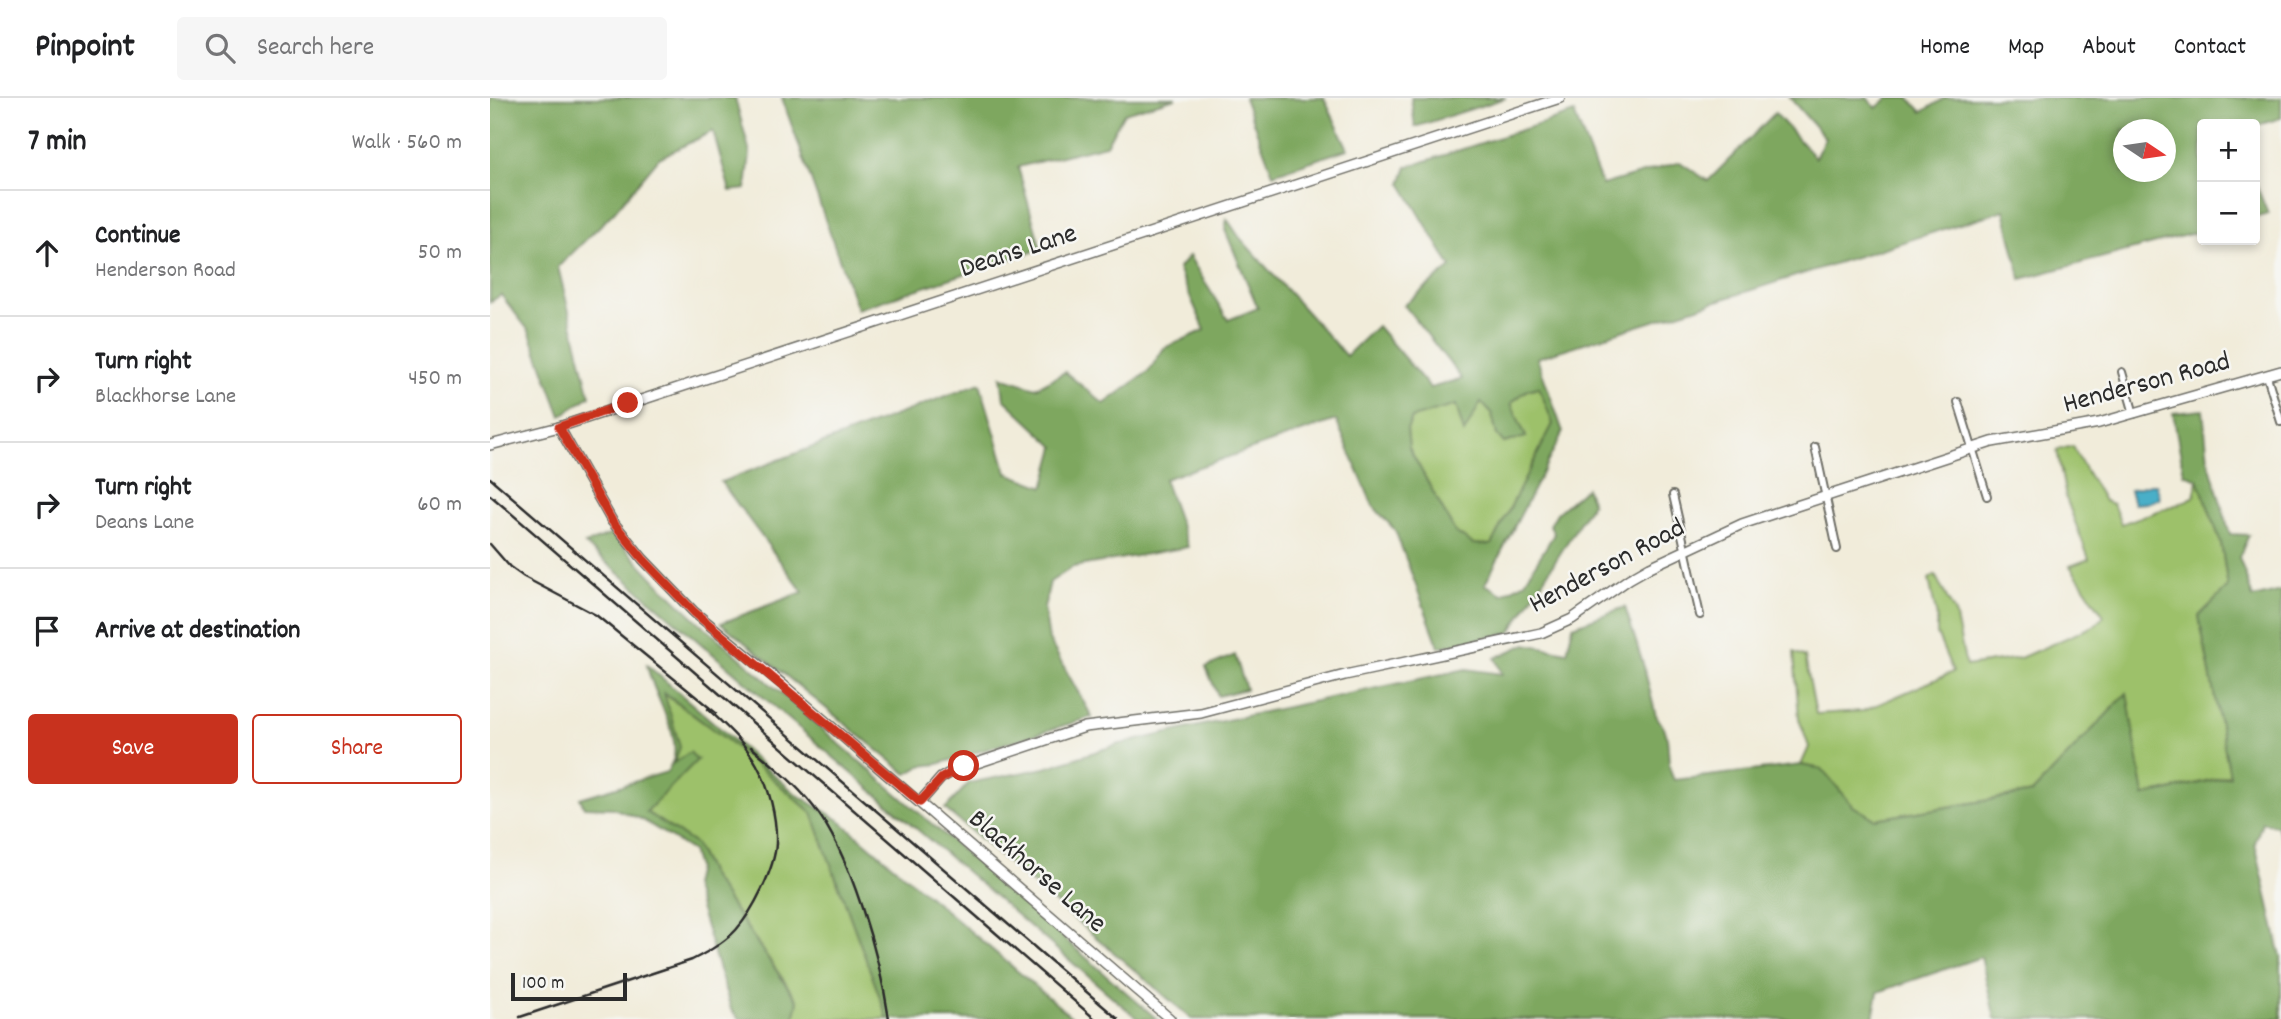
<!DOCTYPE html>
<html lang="en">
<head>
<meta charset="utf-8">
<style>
	body { margin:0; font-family:Dekko,sans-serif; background:#f6f6f6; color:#202124 }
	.controls { position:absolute; right:21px; top:21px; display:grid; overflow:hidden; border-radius:7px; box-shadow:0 4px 10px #0003 }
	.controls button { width:63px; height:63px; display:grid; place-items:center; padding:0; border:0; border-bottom:2px solid #e0e0e0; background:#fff; color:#202124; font:35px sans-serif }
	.compass { position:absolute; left:1623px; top:21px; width:63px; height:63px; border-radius:50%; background:#fff; box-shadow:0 4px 10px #0003; rotate:103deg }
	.scale { position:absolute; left:21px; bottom:18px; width:116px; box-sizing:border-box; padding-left:7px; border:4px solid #2b2b2b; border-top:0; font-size:19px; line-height:24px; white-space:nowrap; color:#2b2b2b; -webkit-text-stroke:5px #f6f6f2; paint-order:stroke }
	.stop { position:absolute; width:21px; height:21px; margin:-16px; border:5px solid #c8321e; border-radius:50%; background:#fff }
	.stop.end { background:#c8321e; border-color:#fff; box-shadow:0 2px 7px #0008 }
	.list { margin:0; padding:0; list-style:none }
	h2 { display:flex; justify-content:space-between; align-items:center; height:91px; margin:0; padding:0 28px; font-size:30px }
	h2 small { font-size:23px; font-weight:400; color:#757577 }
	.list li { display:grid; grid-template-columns:46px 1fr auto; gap:21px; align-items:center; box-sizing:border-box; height:126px; padding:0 28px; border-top:2px solid #e0e0e0 }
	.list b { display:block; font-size:26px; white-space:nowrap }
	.list p { margin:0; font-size:23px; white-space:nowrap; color:#757577 }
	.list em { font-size:23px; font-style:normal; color:#757577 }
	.actions { display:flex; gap:14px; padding:21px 28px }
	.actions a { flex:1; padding:16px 0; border:2px solid #c8321e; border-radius:7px; text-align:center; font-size:24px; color:#c8321e }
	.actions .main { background:#c8321e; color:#fff }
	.icon { flex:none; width:38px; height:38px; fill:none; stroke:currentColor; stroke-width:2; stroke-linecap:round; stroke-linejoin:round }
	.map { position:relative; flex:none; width:1791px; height:921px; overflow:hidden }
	header { display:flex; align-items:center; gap:42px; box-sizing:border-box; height:98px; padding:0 35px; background:#fff; border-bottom:2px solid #e0e0e0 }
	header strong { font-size:33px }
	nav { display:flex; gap:38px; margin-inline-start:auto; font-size:24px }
	.search { width:490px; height:63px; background:#f6f6f6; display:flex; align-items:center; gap:18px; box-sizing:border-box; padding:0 24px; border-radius:7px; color:#757577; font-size:26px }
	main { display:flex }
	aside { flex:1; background:#fff }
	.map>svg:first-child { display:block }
	.green { fill:#9dc16b; stroke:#64764b; stroke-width:2 }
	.forest { fill:#7ea75f; stroke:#546945; stroke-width:2; fill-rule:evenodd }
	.water { fill:#48afc8; stroke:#3a6d7a; stroke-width:2 }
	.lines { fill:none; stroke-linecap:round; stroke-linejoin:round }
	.street-casing { stroke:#706f68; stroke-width:10 }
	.secondary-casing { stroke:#706f68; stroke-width:12 }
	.street { stroke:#fff; stroke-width:6 }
	.secondary { stroke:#fff; stroke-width:9 }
	.rail { stroke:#2b2b2b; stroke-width:2.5 }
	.route { stroke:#c8321e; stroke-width:9 }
	.labels { text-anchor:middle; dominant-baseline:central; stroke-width:5; stroke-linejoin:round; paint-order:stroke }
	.street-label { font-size:28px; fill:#2b2b2b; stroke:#f6f6f2 }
</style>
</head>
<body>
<header>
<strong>Pinpoint</strong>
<div class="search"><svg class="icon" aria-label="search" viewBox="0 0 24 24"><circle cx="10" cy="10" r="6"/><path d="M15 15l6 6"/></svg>Search here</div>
<nav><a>Home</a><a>Map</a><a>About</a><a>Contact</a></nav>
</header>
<main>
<aside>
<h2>7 min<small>Walk · 560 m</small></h2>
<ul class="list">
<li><svg class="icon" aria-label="ahead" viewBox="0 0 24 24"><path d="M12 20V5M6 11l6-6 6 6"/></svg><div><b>Continue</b><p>Henderson Road</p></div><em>50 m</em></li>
<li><svg class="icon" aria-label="right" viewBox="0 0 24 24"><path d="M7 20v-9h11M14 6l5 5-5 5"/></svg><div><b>Turn right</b><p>Blackhorse Lane</p></div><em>450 m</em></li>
<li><svg class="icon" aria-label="right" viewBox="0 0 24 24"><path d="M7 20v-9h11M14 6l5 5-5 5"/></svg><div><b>Turn right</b><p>Deans Lane</p></div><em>60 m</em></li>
<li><svg class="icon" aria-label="arrive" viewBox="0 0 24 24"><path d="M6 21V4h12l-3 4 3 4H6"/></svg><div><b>Arrive at destination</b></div></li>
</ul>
<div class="actions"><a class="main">Save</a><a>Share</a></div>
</aside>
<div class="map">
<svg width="1791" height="921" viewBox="0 0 1791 921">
	<rect width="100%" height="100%" fill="#f6f6f2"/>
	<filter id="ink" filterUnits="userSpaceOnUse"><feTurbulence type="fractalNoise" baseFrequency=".0143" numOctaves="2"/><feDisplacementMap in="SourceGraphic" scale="14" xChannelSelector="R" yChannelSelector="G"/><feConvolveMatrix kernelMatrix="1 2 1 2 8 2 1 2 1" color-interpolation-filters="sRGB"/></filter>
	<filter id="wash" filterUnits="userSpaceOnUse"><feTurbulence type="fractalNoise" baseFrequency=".00686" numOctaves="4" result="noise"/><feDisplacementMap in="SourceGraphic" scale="28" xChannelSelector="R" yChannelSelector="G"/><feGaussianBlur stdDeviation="1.57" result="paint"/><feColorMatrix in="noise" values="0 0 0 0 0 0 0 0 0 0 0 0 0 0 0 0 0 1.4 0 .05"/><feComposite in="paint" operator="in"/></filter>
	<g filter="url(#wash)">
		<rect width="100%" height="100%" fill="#f1ecda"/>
		<!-- green -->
		<g class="green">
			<polygon points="1049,288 1063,326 1001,447 983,446 965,434 919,350 917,331 922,320 966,307 974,334 991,303 1002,316 1007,337 1036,339 1021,305 1037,292"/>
			<path d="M1583 348C1591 368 1604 384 1614 403L1623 406 1631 426 1694 404 1704 398 1708 381 1731 445 1738 490 1709 518 1740 677 1654 698 1637 596 1542 695 1385 721 1363 708 1332 671 1311 667 1319 649 1309 621 1304 554 1315 559 1326 616 1373 613 1463 574 1447 536V520L1439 481 1445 477 1465 515 1476 568 1530 560 1604 528 1614 518 1580 468 1599 461 1576 400 1567 352Z"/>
			<polygon points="173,595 240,644 322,715 398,921 304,921 308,903 221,778 205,746 156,714 207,662 183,666 190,649"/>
		</g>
		<!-- forest -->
		<g class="forest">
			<polygon points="0,0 245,0 260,55 256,91 240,93 223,33 169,60 124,114 68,169 100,298 71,318 39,233 11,197 0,204"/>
			<polygon points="292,0 686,0 634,15 616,47 528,69 551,151 367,211"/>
			<polygon points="754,0 834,0 858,51 783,76"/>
			<polygon points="921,0 1016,0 925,29"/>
			<path d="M1300 0H1377L1386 10 1398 0H1419L1432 14 1455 0H1791V20L1765 28 1712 26V133L1531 181 1514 112 1047 260 1073 334 995 486 1012 496 1034 485 1064 436 1060 427 1067 415 1096 390 1102 405 1020 535 949 549 905 432 883 408 846 322 674 381 698 449 583 469 560 484 554 510 559 542 602 619 448 666 431 668 417 676 231 525 313 494 231 384 490 285 517 375 554 389 565 349 514 301 511 279 546 290 575 274 614 306 659 273 674 250 715 232 688 171 699 158 738 222 768 210 735 132 737 121 750 140 856 258 887 228 940 290 972 281 914 207 961 169 911 85 917 69 1084 15 1112 87 1190 64 1218 83 1285 15 1325 60 1335 40ZM1633 32H1675V74H1633ZM1049 289 1063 326 1001 447 983 446 965 434 919 350 917 331 922 320 966 307 974 335 991 304 1002 316 1007 337 1014 345 1036 339 1021 305 1037 292Z"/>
			<polygon points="1765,84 1778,116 1765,120"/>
			<path d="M1713 312 1718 361 1740 436 1759 437 1749 459 1763 500 1791 493V738L1787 728 1772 724 1765 745 1791 859V921H1505L1491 859 1388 894 1383 921H702L455 711 479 685 555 670 626 647 713 627 976 571 1012 576 1005 560 1036 546 1077 554 1083 528 1135 509 1154 569 1165 614C1167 622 1174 627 1176 635 1180 651 1176 667 1184 682L1311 667 1332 671 1363 708 1385 721 1542 695 1637 595 1654 698 1740 678 1709 518 1738 489 1731 445 1708 381 1694 376 1683 315Z"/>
			<polygon points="122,436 168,485 210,525 667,921 648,921 95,446"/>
			<polygon points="745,557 756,591 728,598 716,569"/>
			<path d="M157 567 306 696 349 722 584 921H398L322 715 240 644 174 595 190 649 184 665 200 654 207 662 156 714 205 746 221 778 308 904 304 921H249L241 911 203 787 207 770 202 753 151 721 123 710 94 709 90 700 177 674C179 670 183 664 184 659 189 632 162 595 157 567Z"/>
		</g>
		<!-- water -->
		<polygon class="water" points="1660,386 1666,386 1670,400 1657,405 1644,406 1640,392"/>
	</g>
	<g filter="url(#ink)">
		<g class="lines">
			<defs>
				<g id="street">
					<polyline points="1632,274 1644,316"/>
					<polyline points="1777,278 1791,324"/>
					<polyline points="1468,304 1497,398"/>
					<polyline points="1325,349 1347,451"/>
					<polyline points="1183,397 1210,517"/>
				</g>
				<g id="secondary">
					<polyline points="69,329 122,423 153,461 204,514 292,586 680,921"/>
					<polyline points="0,347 69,329 1070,0"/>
					<polyline points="430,704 451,680 463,673 595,629 711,615 855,577 1051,535 1082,521 1139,481 1160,469 1252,426 1282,416 1502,344 1609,325 1791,273"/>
				</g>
			</defs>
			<!-- street casing -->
			<use href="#street" class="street-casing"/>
			<!-- secondary casing -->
			<use href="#secondary" class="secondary-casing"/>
			<!-- street -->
			<use href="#street" class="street"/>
			<!-- secondary -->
			<use href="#secondary" class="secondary"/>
			<!-- rail -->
			<g class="rail">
				<polyline points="0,380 628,921"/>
				<polyline points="0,397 605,921"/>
				<polyline points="0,446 20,469 34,479 106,517 226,615"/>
				<path d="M261 649C283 667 305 685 323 708 361 755 390 861 399 921"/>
				<path d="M30 919 202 862C218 854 234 845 246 832 263 813 285 770 286 745 287 719 279 689 267 667 255 645 236 628 218 611"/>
			</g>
		</g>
	</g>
	<g class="lines" filter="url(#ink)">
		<!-- route -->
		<polyline class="route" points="138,305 69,329 122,423 153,461 204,514 430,704 452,680 474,668"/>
	</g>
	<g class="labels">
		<!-- street labels -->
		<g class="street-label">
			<text transform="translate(529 155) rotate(-18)">Deans Lane</text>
			<text transform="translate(1657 287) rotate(-15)">Henderson Road</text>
			<text transform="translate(1118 470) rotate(-28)">Henderson Road</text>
			<text transform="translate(546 775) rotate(41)">Blackhorse Lane</text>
		</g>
	</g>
</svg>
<div class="controls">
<button>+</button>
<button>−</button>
</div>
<svg class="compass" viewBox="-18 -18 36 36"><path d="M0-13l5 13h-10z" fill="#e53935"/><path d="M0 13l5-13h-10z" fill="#757577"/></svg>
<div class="scale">100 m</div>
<div class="stop" style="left:474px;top:668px"></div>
<div class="stop end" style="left:138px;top:305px"></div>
</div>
</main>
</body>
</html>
